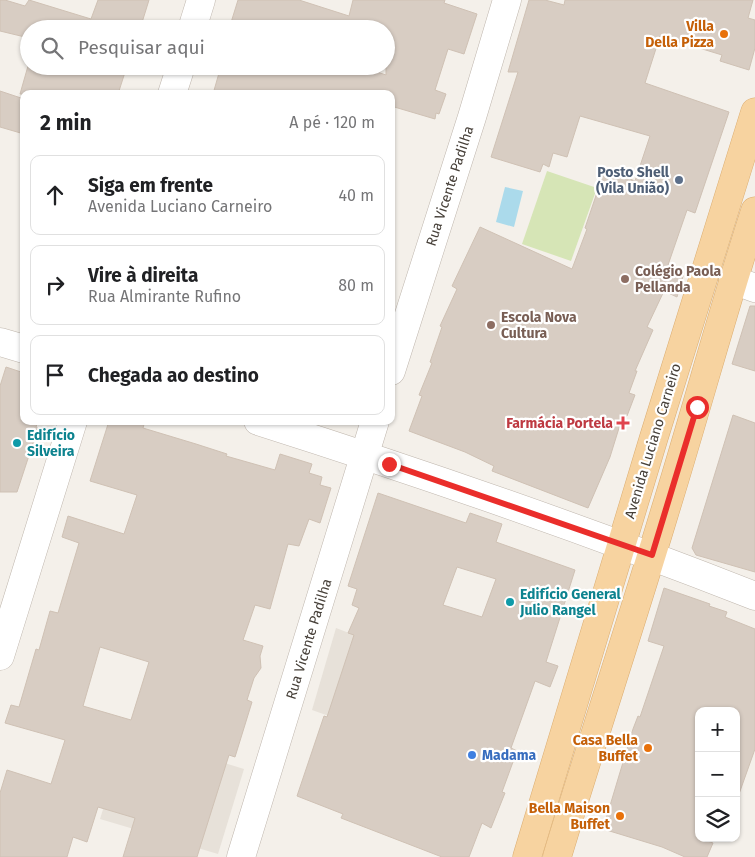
<!DOCTYPE html>
<html lang="pt">
<head>
<meta charset="utf-8">
<style>
	body { margin:0; font-family:"Fira Sans",sans-serif; background:#f2f2f2; color:#202124 }
	.controls { position:absolute; right:15px; bottom:15px; display:grid; overflow:hidden; border-radius:10px; box-shadow:0 1px 4px #0004 }
	.controls button { width:45px; height:45px; display:grid; place-items:center; padding:0; border:0; border-bottom:1px solid #e0e0e0; background:#fff; color:#202124; font:25px sans-serif }
	.stop { position:absolute; width:15px; height:15px; margin:-11px; border:4px solid #ea2e2b; border-radius:50%; background:#fff }
	.stop.end { background:#ea2e2b; border-color:#fff; box-shadow:0 1px 5px #0008 }
	.list { margin:0; padding:0; list-style:none }
	h2 { display:flex; justify-content:space-between; align-items:center; height:65px; margin:0; padding:0 20px; font-size:21px }
	h2 small { font-size:16px; font-weight:400; color:#757577 }
	.list li { display:grid; grid-template-columns:32px 1fr auto; gap:15px; align-items:center; box-sizing:border-box; height:80px; margin:0 10px 10px; padding:0 10px; border:1px solid #e0e0e0; border-radius:10px }
	.list b { display:block; font-size:19px; white-space:nowrap }
	.list p { margin:0; font-size:16px; white-space:nowrap; color:#757577 }
	.list em { font-size:16px; font-style:normal; color:#757577 }
	.icon { flex:none; width:28px; height:28px; fill:none; stroke:currentColor; stroke-width:2; stroke-linecap:round; stroke-linejoin:round }
	.map { position:relative; flex:none; width:755px; height:857px; overflow:hidden }
	.search { position:absolute; background:#fff; box-shadow:0 1px 4px #0004; left:20px; top:20px; width:375px; height:55px; display:flex; align-items:center; gap:12px; box-sizing:border-box; padding:0 18px; border-radius:28px; color:#757577; font-size:19px }
	.panel { position:absolute; background:#fff; box-shadow:0 1px 4px #0004; left:20px; top:90px; width:375px; height:335px; border-radius:10px }
	.map>svg:first-child { display:block }
	.residential { fill:#e7e1d9 }
	.green { fill:#d6e5b6 }
	.water { fill:#abdaeb }
	.building { fill:#d8cdc3; stroke:#cfc1b4; fill-rule:evenodd }
	.lines { fill:none; stroke-linecap:round; stroke-linejoin:round }
	.minor-casing { stroke:#bfb6ad; stroke-width:29 }
	.major-casing { stroke:#dbad71; stroke-width:29 }
	.minor { stroke:#fff; stroke-width:28 }
	.major { stroke:#f7d3a0; stroke-width:28 }
	.route { stroke:#ea2e2b; stroke-width:6 }
	.food-dot { fill:#e8710a; stroke:#fff; stroke-width:2 }
	.service-dot { fill:#5c6f8a; stroke:#fff; stroke-width:2 }
	.education-dot { fill:#8d6e63; stroke:#fff; stroke-width:2 }
	.health-dot { fill:#e0444e; stroke:#fff; stroke-width:2 }
	.culture-dot { fill:#0f9aa8; stroke:#fff; stroke-width:2 }
	.shop-dot { fill:#3f7fe0; stroke:#fff; stroke-width:2 }
	.labels { text-anchor:middle; dominant-baseline:central; stroke-width:4.5; stroke-linejoin:round; paint-order:stroke }
	.food-label { font-size:14px; font-weight:bold; fill:#c56008; stroke:#fff; text-anchor:end }
	.service-label { font-size:14px; font-weight:bold; fill:#4e5e75; stroke:#fff; text-anchor:end }
	.street-label { font-size:14px; fill:#474039; stroke:#fff }
	.education-label { font-size:14px; font-weight:bold; fill:#785e54; stroke:#fff; text-anchor:start }
	.health-label { font-size:14px; font-weight:bold; fill:#be3a42; stroke:#fff; text-anchor:end }
	.culture-label { font-size:14px; font-weight:bold; fill:#0d838f; stroke:#fff; text-anchor:start }
	.shop-label { font-size:14px; font-weight:bold; fill:#366cbe; stroke:#fff; text-anchor:start }
</style>
</head>
<body>
<div class="map">
<svg width="755" height="857" viewBox="0 0 755 857">
	<rect width="100%" height="100%" fill="#f4f0ea"/>
	<!-- residential -->
	<g class="residential">
		<polygon points="336,628 441,668 419,748 312,710"/>
		<polygon points="127,733 244,769 218,854 100,819"/>
	</g>
	<!-- green -->
	<polygon class="green" points="547,171 597,188 571,261 522,244"/>
	<!-- water -->
	<polygon class="water" points="505,187 523,191 514,227 496,222"/>
	<!-- building -->
	<g class="building">
		<polygon points="0,0 5,0 25,6 29,0 91,19 98,0 149,0 140,29 29,29 29,38 0,31"/>
		<polygon points="238,0 299,0 349,16 353,0 445,0 444,3 477,14 464,54 448,49 435,90 446,94 439,114 436,113 435,119 391,106 391,94 213,94 221,66 359,66 386,75 386,29 229,29"/>
		<polygon points="529,0 545,0 564,5 565,0 753,0 748,18 755,20 755,48 749,70 720,61 722,55 660,36 645,83 729,112 695,213 687,210 668,265 684,273 677,297 664,291 647,327 653,330 635,371 637,371 629,393 635,395 627,416 623,415 610,457 588,508 492,471 494,466 465,452 409,431 422,396 419,395 432,363 430,362 442,327 440,326 457,289 452,286 480,227 572,269 587,229 585,228 605,169 635,181 650,136 580,116 567,157 553,153 549,167 543,164 540,172 491,157 518,72 508,72"/>
		<polygon points="28,66 127,66 118,94 20,94"/>
		<polygon points="0,91 24,99 24,134 0,127"/>
		<polygon points="750,306 755,306 755,371 732,364"/>
		<polygon points="6,367 24,373 24,421 38,421 36,427 38,428 17,492 0,492 0,386"/>
		<polygon points="733,415 755,423 755,572 696,555 692,548"/>
		<path d="M109 421H145L143 428 196 444 227 454 226 456 275 470 280 454 312 464 309 473 322 477 320 485 331 488 320 523 309 519 299 546 288 544 270 609 255 605 243 640 263 646 260 656 261 668 254 678 247 700 252 702 235 757 229 755 197 857H123L135 818 98 807 87 842 73 837 67 857H0V793L7 770 51 784 65 740 5 723 11 705 19 707 36 649 39 650 50 611 58 613 79 543 62 537 68 516 124 534 137 495 90 481ZM100 647 149 662 131 720 83 706Z"/>
		<path d="M378 493 466 523 470 513 502 524 496 542 575 570 546 662 558 666 550 687 535 681 511 748 517 751 502 792 505 793 491 828 482 823 469 857H442L341 818 343 814 297 796 324 716 327 717 354 635 348 633 359 608 352 605 357 589 348 586ZM457 567 496 579 482 617 443 605Z"/>
		<polygon points="664,588 710,604 709,606 727,612 725,617 755,629 755,749 739,794 736,794 736,711 699,711 699,838 713,843 707,857 685,857 662,847 603,829 633,729 638,716 640,717 664,646 648,641"/>
	</g>
	<g class="lines">
		<defs>
			<g id="minor">
				<polyline points="192,29 201,0"/>
				<polyline points="172,94 181,66"/>
				<polyline points="733,280 755,288"/>
				<polyline points="0,342 24,349"/>
				<polyline points="391,371 472,117 507,0"/>
				<path d="M258 421C425 474 592 532 755 596"/>
				<polyline points="0,656 73,421"/>
				<polyline points="241,857 375,421"/>
			</g>
			<g id="major">
				<polyline points="527,857 654,437 755,112"/>
				<path d="M557 857C592 741 630 627 665 511 696 411 723 310 755 211"/>
			</g>
		</defs>
		<!-- minor casing -->
		<use href="#minor" class="minor-casing"/>
		<!-- major casing -->
		<use href="#major" class="major-casing"/>
		<!-- minor -->
		<use href="#minor" class="minor"/>
		<!-- major -->
		<use href="#major" class="major"/>
	</g>
	<g class="lines">
		<!-- route -->
		<polyline class="route" points="389,464 652,555 697,407"/>
	</g>
	<!-- markers -->
	<g class="food-dot">
		<circle cx="724" cy="34" r="5"/>
		<circle cx="648" cy="748" r="5"/>
		<circle cx="620" cy="816" r="5"/>
	</g>
	<circle class="service-dot" cx="679" cy="180" r="5"/>
	<g class="education-dot">
		<circle cx="625" cy="279" r="5"/>
		<circle cx="491" cy="325" r="5"/>
	</g>
	<path class="health-dot" d="M620.5 415.5h5v5h5v5h-5v5h-5v-5h-5v-5h5z"/>
	<g class="culture-dot">
		<circle cx="17" cy="443" r="5"/>
		<circle cx="510" cy="602" r="5"/>
	</g>
	<circle class="shop-dot" cx="472" cy="755" r="5"/>
	<g class="labels">
		<!-- food labels -->
		<g class="food-label">
			<text x="714" y="26">Villa<tspan x="714" dy="16">Della Pizza</tspan></text>
			<text x="638" y="740">Casa Bella<tspan x="638" dy="16">Buffet</tspan></text>
			<text x="610" y="808">Bella Maison<tspan x="610" dy="16">Buffet</tspan></text>
		</g>
		<!-- service labels -->
		<g class="service-label">
			<text x="669" y="172">Posto Shell<tspan x="669" dy="16">(Vila União)</tspan></text>
		</g>
		<!-- street labels -->
		<g class="street-label">
			<text transform="translate(450 186) rotate(-72)">Rua Vicente Padilha</text>
			<text transform="translate(653 441) rotate(-73)">Avenida Luciano Carneiro</text>
			<text transform="translate(309 639) rotate(-73)">Rua Vicente Padilha</text>
		</g>
		<!-- education labels -->
		<g class="education-label">
			<text x="635" y="271">Colégio Paola<tspan x="635" dy="16">Pellanda</tspan></text>
			<text x="501" y="317">Escola Nova<tspan x="501" dy="16">Cultura</tspan></text>
		</g>
		<!-- health labels -->
		<g class="health-label">
			<text x="613" y="423">Farmácia Portela</text>
		</g>
		<!-- culture labels -->
		<g class="culture-label">
			<text x="27" y="435">Edifício<tspan x="27" dy="16">Silveira</tspan></text>
			<text x="520" y="594">Edifício General<tspan x="520" dy="16">Julio Rangel</tspan></text>
		</g>
		<!-- shop labels -->
		<g class="shop-label">
			<text x="482" y="755">Madama</text>
		</g>
	</g>
</svg>
<div class="controls">
<button>+</button>
<button>−</button>
<button><svg class="icon" aria-label="layers" viewBox="0 0 24 24"><path d="M12 4l9 5-9 5-9-5zM3 14l9 5 9-5"/></svg></button>
</div>
<div class="stop" style="left:697px;top:407px"></div>
<div class="stop end" style="left:389px;top:464px"></div>
<div class="search"><svg class="icon" aria-label="search" viewBox="0 0 24 24"><circle cx="10" cy="10" r="6"/><path d="M15 15l6 6"/></svg>Pesquisar aqui</div>
<section class="panel">
<h2>2 min<small>A pé · 120 m</small></h2>
<ul class="list">
<li><svg class="icon" aria-label="ahead" viewBox="0 0 24 24"><path d="M12 20V5M6 11l6-6 6 6"/></svg><div><b>Siga em frente</b><p>Avenida Luciano Carneiro</p></div><em>40 m</em></li>
<li><svg class="icon" aria-label="right" viewBox="0 0 24 24"><path d="M7 20v-9h11M14 6l5 5-5 5"/></svg><div><b>Vire à direita</b><p>Rua Almirante Rufino</p></div><em>80 m</em></li>
<li><svg class="icon" aria-label="arrive" viewBox="0 0 24 24"><path d="M6 21V4h12l-3 4 3 4H6"/></svg><div><b>Chegada ao destino</b></div></li>
</ul>
</section>
</div>
</body>
</html>
